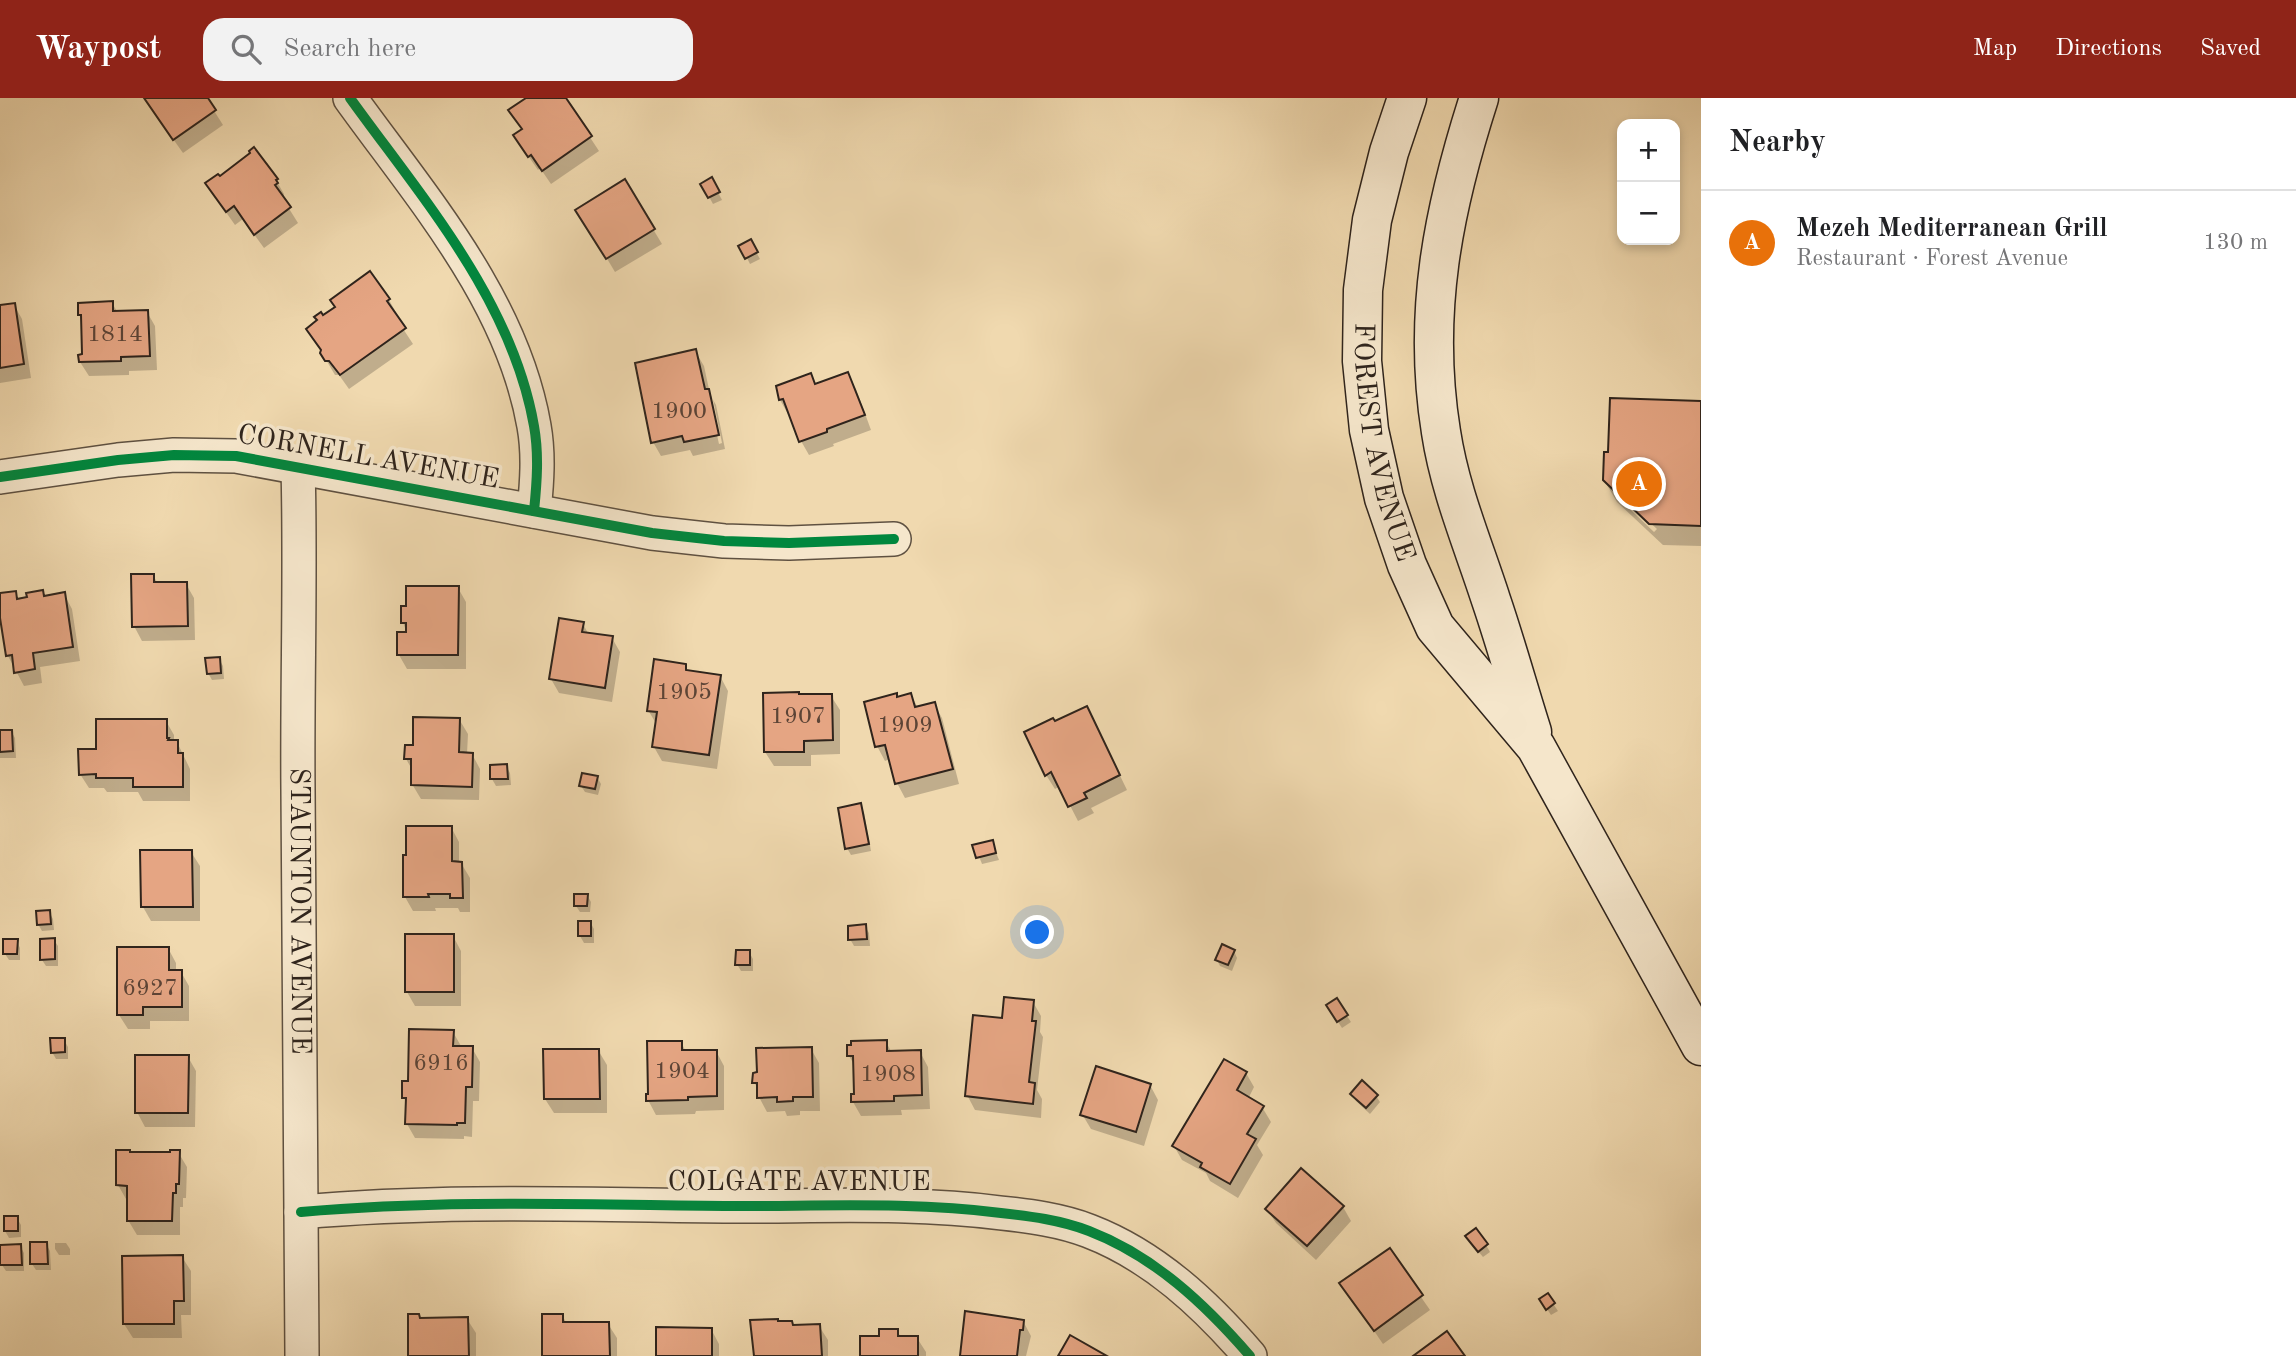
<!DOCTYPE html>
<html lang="en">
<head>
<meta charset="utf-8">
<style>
	body { margin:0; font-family:"Old Standard TT",serif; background:#f2f2f2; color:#202124 }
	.controls { position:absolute; right:21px; top:21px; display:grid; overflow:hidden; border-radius:14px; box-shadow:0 4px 10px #0003 }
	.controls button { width:63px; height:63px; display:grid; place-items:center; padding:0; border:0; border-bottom:2px solid #e0e0e0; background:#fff; color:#202124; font:35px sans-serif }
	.you { position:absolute; left:1038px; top:835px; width:24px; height:24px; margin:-18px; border:5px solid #fff; border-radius:50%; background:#1a73e8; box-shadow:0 0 0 10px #1a73e833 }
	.badge { display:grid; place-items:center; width:46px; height:46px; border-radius:50%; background:#8f2418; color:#fff; font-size:23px; font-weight:700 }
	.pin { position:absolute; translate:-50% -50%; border:4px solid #fff; box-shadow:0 2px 7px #0006 }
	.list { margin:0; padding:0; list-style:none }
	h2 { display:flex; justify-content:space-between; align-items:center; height:91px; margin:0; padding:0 28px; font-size:30px }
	h2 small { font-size:23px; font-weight:400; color:#757577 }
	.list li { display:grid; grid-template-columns:46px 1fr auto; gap:21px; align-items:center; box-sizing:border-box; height:105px; padding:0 28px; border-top:2px solid #e0e0e0 }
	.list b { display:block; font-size:26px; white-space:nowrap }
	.list p { margin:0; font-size:23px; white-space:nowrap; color:#757577 }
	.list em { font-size:23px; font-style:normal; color:#757577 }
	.icon { flex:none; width:38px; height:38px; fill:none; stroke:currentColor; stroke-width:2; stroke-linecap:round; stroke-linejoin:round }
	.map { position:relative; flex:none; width:1701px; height:1258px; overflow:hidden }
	header { display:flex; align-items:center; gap:42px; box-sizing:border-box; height:98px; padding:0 35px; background:#8f2418; color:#fff }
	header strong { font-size:33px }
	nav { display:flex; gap:38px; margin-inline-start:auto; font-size:24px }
	.search { width:490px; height:63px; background:#f2f2f2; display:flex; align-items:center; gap:18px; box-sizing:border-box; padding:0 24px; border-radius:21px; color:#757577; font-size:26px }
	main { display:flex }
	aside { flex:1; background:#fff }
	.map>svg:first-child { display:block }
	.shadow { fill:#0003; fill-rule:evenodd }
	.building { fill:#e5a583; stroke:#2f241c; stroke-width:2 }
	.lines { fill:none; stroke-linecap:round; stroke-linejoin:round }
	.minor-casing { stroke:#5f5141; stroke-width:36 }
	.secondary-casing { stroke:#2f241c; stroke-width:41 }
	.minor { stroke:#f5e6cb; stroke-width:33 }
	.secondary { stroke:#f5e6cb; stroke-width:38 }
	.cycleway-casing { stroke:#f5e6cb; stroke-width:15 }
	.cycleway { stroke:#00873e; stroke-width:10 }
	.labels { text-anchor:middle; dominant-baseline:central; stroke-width:7; stroke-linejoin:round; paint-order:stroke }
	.number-label { font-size:24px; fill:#5c4436 }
	.street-label { font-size:28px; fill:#2f241c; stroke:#f5e6cb }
</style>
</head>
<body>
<header>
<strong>Waypost</strong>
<div class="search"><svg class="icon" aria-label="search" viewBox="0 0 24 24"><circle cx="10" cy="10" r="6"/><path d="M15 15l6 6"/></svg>Search here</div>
<nav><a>Map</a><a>Directions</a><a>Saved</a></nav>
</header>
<main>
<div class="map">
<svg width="1701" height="1258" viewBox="0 0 1701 1258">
	<rect width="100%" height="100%" fill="#f0d9af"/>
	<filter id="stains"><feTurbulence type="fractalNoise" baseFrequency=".00286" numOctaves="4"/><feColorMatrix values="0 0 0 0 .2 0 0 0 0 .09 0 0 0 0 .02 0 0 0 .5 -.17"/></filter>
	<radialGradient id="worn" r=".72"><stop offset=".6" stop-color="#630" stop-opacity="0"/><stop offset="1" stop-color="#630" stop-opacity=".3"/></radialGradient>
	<!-- shadow -->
	<g class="shadow">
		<polygon points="144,0 206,0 223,27 183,55"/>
		<polygon points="529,0 564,0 599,53 551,86 540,70 538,72 524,52"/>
		<polygon points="219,80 276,82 284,96 283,101 298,125 264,150 243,121 235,127 216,100"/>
		<polygon points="711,81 722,102 713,106 702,86"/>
		<polygon points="624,83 662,146 615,174 578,112"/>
		<polygon points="750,143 760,161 750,166 741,148"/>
		<polygon points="389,202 397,216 394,217 413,246 349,291 339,277 335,277 322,255 323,219 336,210"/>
		<polygon points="112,205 118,215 147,214 155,228 157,272 129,273 129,277 89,278 80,264 84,258 83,222 80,217"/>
		<polygon points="14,207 22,221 31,280 0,285 0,209"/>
		<path d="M695 253 704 268 710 296 716 307 725 351 693 358 690 352 661 358 653 344ZM708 297 713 301 722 345 719 346Z"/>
		<polygon points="848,276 856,291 871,332 833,346 834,348 809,357 801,343 791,315 788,316 780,302"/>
		<path d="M1701 305V448L1663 447 1617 404 1604 382ZM1614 391 1657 431 1654 434 1614 396Z"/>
		<polygon points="153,477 158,486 186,486 194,500 195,542 142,543 134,528"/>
		<polygon points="458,490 466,504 466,571 407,571 399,557 407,536 403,524"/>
		<polygon points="15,494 19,502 42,494 45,499 64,496 72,511 80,563 40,569 42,585 24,588 8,558 0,497"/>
		<polygon points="583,526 589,537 612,540 620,554 612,604 559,595 551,581"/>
		<polygon points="219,561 223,568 224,581 212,582 208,575"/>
		<polygon points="685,568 689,574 720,578 728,593 717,671 662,663 654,649 657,627 648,612"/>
		<polygon points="911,597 918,610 934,606 942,620 959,686 905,700 897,685 890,661 885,663 877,648 898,600"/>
		<polygon points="831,598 840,612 840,656 811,657 811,668 774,668 765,654"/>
		<polygon points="459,621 468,636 467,656 472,656 480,671 479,702 421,701 412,686 413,673 406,661 406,648 414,649"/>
		<polygon points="166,623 174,637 174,644 177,644 190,671 190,703 143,703 138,694 107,694 104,690 89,690 80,676 98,653"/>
		<polygon points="1094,624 1127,692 1091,710 1094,715 1078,723 1060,688 1055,691 1046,677 1054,626"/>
		<polygon points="11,633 15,640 16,660 0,660 0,634"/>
		<polygon points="506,668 510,675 511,687 496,688 492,681"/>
		<polygon points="597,679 601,686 598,697 585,694 581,688"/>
		<polygon points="860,707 864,714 871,753 851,757 847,750"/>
		<polygon points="451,729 459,744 459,765 461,765 470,780 470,814 460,814 458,810 435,810 436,813 413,813 405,799"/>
		<polygon points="992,744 999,762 982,766 975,748"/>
		<polygon points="191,754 200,768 200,823 151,823 143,809"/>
		<polygon points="587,797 591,804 590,814 580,814 576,808"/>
		<polygon points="49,814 53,821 54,832 42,833 38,826"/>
		<polygon points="590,824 594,831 594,845 584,845 580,838"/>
		<polygon points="865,828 869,835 870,848 854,848 850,841"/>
		<polygon points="453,838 461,853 461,908 415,908 407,894"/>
		<polygon points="54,842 58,848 58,868 46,868 42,862"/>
		<polygon points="17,843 20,850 20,862 9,862 5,856"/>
		<polygon points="168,850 176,865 176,874 181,874 189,888 189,923 150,923 150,931 128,931 119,917"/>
		<polygon points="1234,853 1237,860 1232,873 1220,868 1217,862"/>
		<polygon points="749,854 753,861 753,873 741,873 737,866"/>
		<polygon points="1033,904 1041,918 1040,934 1043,939 1037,992 1042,1001 1041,1020 975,1012 967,997 1004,922"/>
		<polygon points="1328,908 1347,918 1351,924 1342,930"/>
		<polygon points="453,934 461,948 472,950 480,964 479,1003 473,1003 472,1039 464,1038 464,1041 415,1040 407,1026 408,1006 403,999 410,985"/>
		<polygon points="64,942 68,949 68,961 56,961 52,954"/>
		<polygon points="681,944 686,954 716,953 724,968 724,1012 696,1013 695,1016 656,1017 648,1002"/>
		<polygon points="886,944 892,955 920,954 928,969 930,1011 901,1012 902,1017 861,1018 853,1004 856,997 855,968 849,958"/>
		<polygon points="811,951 819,965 820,1013 800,1013 800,1017 787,1018 785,1013 767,1014 759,999 759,993 754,984"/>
		<polygon points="598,952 607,967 607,1015 554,1015 545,1001"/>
		<polygon points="188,959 196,973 195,1029 145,1029 137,1014"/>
		<polygon points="1246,975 1254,989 1248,1001 1262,1009 1271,1024 1257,1047 1263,1057 1238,1100 1210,1083 1206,1075 1182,1062 1174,1048"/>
		<polygon points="1150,987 1158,1002 1144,1048 1091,1031 1082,1016"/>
		<polygon points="1352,996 1376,998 1380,1004 1370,1016 1356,1003"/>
		<polygon points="178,1054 187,1069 186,1100 183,1100 183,1109 180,1109 180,1137 137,1137 128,1122 129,1101 126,1101 118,1087"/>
		<polygon points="1343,1109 1351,1123 1316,1162 1276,1125 1267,1111"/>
		<polygon points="17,1120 21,1127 21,1139 9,1140 5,1133"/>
		<polygon points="55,1145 66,1145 70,1151 70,1157 59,1157 55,1151"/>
		<polygon points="1471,1145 1486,1147 1490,1154 1483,1159"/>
		<polygon points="46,1146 50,1153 51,1172 36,1172 32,1166"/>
		<polygon points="20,1148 24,1155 24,1173 6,1173 2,1167"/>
		<polygon points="1389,1153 1430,1212 1383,1246 1342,1186"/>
		<polygon points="182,1159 191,1173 191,1217 181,1217 182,1240 133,1240 124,1226"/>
		<polygon points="1548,1198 1558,1213 1551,1217 1541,1202"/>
		<polygon points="562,1217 567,1226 608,1226 617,1240 617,1258 544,1258"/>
		<polygon points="420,1221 467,1221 476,1235 476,1258 410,1258"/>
		<polygon points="1023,1223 1031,1238 1026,1258 961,1258"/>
		<polygon points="778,1225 794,1229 819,1228 828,1242 828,1258 755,1258"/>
		<polygon points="711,1231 719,1246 719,1258 658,1258"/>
		<polygon points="897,1233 901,1239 917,1240 926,1254 926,1258 862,1258 880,1240"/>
	</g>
	<!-- building -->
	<g class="building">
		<polygon points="144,0 208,0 216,12 173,42"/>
		<polygon points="526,0 566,0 592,38 542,73 531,57 528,59 513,37 522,31 508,12"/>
		<polygon points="254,49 278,81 276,82 278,85 275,87 291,109 254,137 234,108 226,114 205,85 218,76 220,78 250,55 249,53"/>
		<polygon points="712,79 720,94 708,100 700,86"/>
		<polygon points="625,81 655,131 606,161 575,112"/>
		<polygon points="751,141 758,154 745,161 738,148"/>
		<polygon points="370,173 390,201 387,203 406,230 340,277 329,263 325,263 320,255 321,252 306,231 317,222 314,219 321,214 323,217 335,209 330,202"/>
		<polygon points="113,203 113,213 148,212 150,258 121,259 121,263 79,264 78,257 82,256 81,217 78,217 78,205"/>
		<polygon points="15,205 24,266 0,270 0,207"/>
		<polygon points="696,251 705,291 709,291 719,337 684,344 682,338 651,345 635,265"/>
		<polygon points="848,274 865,317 827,331 827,334 799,344 783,301 779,302 776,288 811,275 815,286"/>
		<polygon points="1610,300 1701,303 1701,428 1649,426 1603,382 1604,354 1608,354"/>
		<polygon points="131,476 154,476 154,484 187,484 188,528 132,529"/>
		<polygon points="406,488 459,488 458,557 397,557 397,534 406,534 406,525 401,525 401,508 406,508"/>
		<polygon points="43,492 44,498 65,494 73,549 33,555 35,571 14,575 12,557 6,558 0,520 0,495 16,493 17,501 27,499 26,495"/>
		<polygon points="559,520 584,524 582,534 613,538 605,590 549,581"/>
		<polygon points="220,559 221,575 207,576 205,560"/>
		<polygon points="654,561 686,566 686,572 721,577 709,657 652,649 657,614 647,613"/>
		<polygon points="799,594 799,596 832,596 833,642 804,643 804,654 764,654 763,595"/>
		<polygon points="897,595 897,599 911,595 915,609 935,604 953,671 895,686 885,647 875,649 864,604"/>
		<polygon points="1087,608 1120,677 1084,695 1087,700 1068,709 1051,674 1045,678 1024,634 1053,620 1055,623"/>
		<polygon points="413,619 460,620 459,654 473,655 472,689 411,687 411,661 404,661 405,647 413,647"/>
		<polygon points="96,621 167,621 167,640 169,640 168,642 178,642 178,655 183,655 183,689 133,689 133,680 96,680 96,676 79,677 78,651 96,651"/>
		<polygon points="0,632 12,632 13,653 0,654"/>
		<polygon points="507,666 508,681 490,681 490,667"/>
		<polygon points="582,675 598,678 595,691 579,688"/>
		<polygon points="861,705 869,746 845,751 838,710"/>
		<polygon points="406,728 452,728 452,763 462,764 463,800 450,800 450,796 428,796 429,799 403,799 403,757 406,757"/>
		<polygon points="993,742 996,755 976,760 972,747"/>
		<polygon points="140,752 192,752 193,809 141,809"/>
		<polygon points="574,796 588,796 587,808 574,808"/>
		<polygon points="50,812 51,826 37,827 36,813"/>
		<rect x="578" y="823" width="13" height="15"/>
		<polygon points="866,826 867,841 848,842 848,828"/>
		<rect x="405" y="836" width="49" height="58"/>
		<polygon points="55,840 55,861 40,862 40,841"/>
		<polygon points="3,841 18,841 17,856 3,856"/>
		<polygon points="1222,846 1235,852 1228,867 1215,862"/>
		<polygon points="117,849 169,849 169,872 182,872 182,909 143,909 143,917 117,917"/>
		<polygon points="736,852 750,852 750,867 735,867"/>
		<polygon points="1004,899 1034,902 1032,923 1036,923 1029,984 1035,985 1033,1006 965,998 973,917 1002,920"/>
		<polygon points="1337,900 1348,917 1337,924 1326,907"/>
		<polygon points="409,931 454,932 453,948 473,948 472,989 466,989 465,1025 457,1025 457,1027 405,1026 406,1000 402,1000 402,983 408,983"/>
		<polygon points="50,940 65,940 65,954 51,955"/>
		<polygon points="887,942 887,953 921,952 922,997 894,998 894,1003 851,1004 851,996 854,996 853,958 847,958 847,947 851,947 851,943"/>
		<polygon points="647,943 682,943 682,952 717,952 717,998 688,999 688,1002 646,1003 646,996 648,996"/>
		<polygon points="812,949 813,999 793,999 793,1003 777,1004 777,999 757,1000 757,985 752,985 753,975 757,974 756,950"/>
		<polygon points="543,951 599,951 600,1001 544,1001"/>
		<polygon points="135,957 189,957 188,1015 135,1015"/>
		<polygon points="1224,961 1247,974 1237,992 1264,1008 1247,1036 1256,1041 1230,1086 1200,1069 1202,1065 1172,1048"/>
		<polygon points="1096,968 1151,986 1136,1034 1080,1017"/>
		<polygon points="1362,982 1378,997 1366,1010 1350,996"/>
		<polygon points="116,1052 130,1052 130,1054 170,1054 170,1052 180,1052 179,1086 176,1086 176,1095 173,1095 172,1123 127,1123 127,1088 116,1087"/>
		<polygon points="1301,1070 1344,1108 1307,1148 1265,1111"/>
		<rect x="4" y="1118" width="14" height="15"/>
		<polygon points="1476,1130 1488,1146 1478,1154 1465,1138"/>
		<polygon points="30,1144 47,1144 48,1166 30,1166"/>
		<polygon points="21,1146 22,1167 0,1167 0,1147"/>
		<polygon points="1390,1150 1423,1197 1374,1233 1339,1185"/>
		<polygon points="183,1157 184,1203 174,1203 174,1226 123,1226 122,1158"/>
		<polygon points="1548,1195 1555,1205 1546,1212 1539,1201"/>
		<polygon points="965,1213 1024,1222 1023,1232 1020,1232 1017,1258 960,1258"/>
		<polygon points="408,1216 419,1216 420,1220 468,1219 469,1258 408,1258"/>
		<polygon points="542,1216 563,1216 563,1224 609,1224 610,1258 542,1258"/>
		<polygon points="778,1221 778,1223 792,1223 793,1227 820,1226 822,1258 754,1258 750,1222"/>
		<polygon points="656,1229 712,1230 712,1258 656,1258"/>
		<polygon points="879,1231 898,1231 898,1238 918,1238 918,1258 860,1258 860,1238 879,1238"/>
		<polygon points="1447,1233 1465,1258 1413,1258"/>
		<polygon points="1070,1237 1107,1258 1058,1258"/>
	</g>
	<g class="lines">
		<defs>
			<g id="minor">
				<path d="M350 0C422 100 512 202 534 328 539 356 537 384 534 413"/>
				<path id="s1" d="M298 369C301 476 297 584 298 692 298 880 301 1069 302 1258"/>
				<polyline points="0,379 118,362 174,357 236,358 652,435 724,443 789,445 894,441"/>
				<path d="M301 1114C447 1101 595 1107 741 1108 828 1108 915 1104 1001 1115 1029 1118 1061 1122 1089 1133 1154 1158 1205 1206 1250 1258"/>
			</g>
			<g id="secondary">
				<path id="s2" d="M1407 0 1389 54 1372 122 1363 192 1362 263 1369 332 1384 400 1407 467 1435 529 1536 649 1701 948"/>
				<path d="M1479 0C1443 112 1422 216 1441 334 1450 393 1473 446 1491 502 1506 546 1518 590 1532 634"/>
			</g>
		</defs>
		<!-- minor casing -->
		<use href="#minor" class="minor-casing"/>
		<!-- secondary casing -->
		<use href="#secondary" class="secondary-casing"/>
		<!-- minor -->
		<use href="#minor" class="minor"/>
		<!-- secondary -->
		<use href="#secondary" class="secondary"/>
		<defs>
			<g id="cycleway">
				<path d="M350 0C422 100 512 202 534 328 539 356 537 384 534 413"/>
				<polyline points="0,379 118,362 174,357 236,358 652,435 724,443 789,445 894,441"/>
				<path d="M301 1114C447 1101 595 1107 741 1108 828 1108 915 1104 1001 1115 1029 1118 1061 1122 1089 1133 1154 1158 1205 1206 1250 1258"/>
			</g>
		</defs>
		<!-- cycleway casing -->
		<use href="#cycleway" class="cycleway-casing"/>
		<!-- cycleway -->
		<use href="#cycleway" class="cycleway"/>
	</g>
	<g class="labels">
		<!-- number labels -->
		<g class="number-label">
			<text x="115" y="237">1814</text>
			<text x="679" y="314">1900</text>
			<text x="684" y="595">1905</text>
			<text x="798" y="619">1907</text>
			<text x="905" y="628">1909</text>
			<text x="150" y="891">6927</text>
			<text x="441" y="966">6916</text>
			<text x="682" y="974">1904</text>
			<text x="888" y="977">1908</text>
		</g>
		<!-- street labels -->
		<g class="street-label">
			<text stroke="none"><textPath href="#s2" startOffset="352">FOREST AVENUE</textPath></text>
			<text transform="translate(368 360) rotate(10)">CORNELL AVENUE</text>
			<text stroke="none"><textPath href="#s1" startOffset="444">STAUNTON AVENUE</textPath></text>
			<text x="799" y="1085">COLGATE AVENUE</text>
		</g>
	</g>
	<rect width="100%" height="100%" filter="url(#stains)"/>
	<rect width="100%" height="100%" fill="url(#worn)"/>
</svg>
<div class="controls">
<button>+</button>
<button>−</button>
</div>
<div class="you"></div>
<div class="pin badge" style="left:1639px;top:386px;background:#e8710a">A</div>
</div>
<aside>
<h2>Nearby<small></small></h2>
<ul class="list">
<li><span class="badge" style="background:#e8710a">A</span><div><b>Mezeh Mediterranean Grill</b><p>Restaurant · Forest Avenue</p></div><em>130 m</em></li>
</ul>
</aside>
</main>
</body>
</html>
